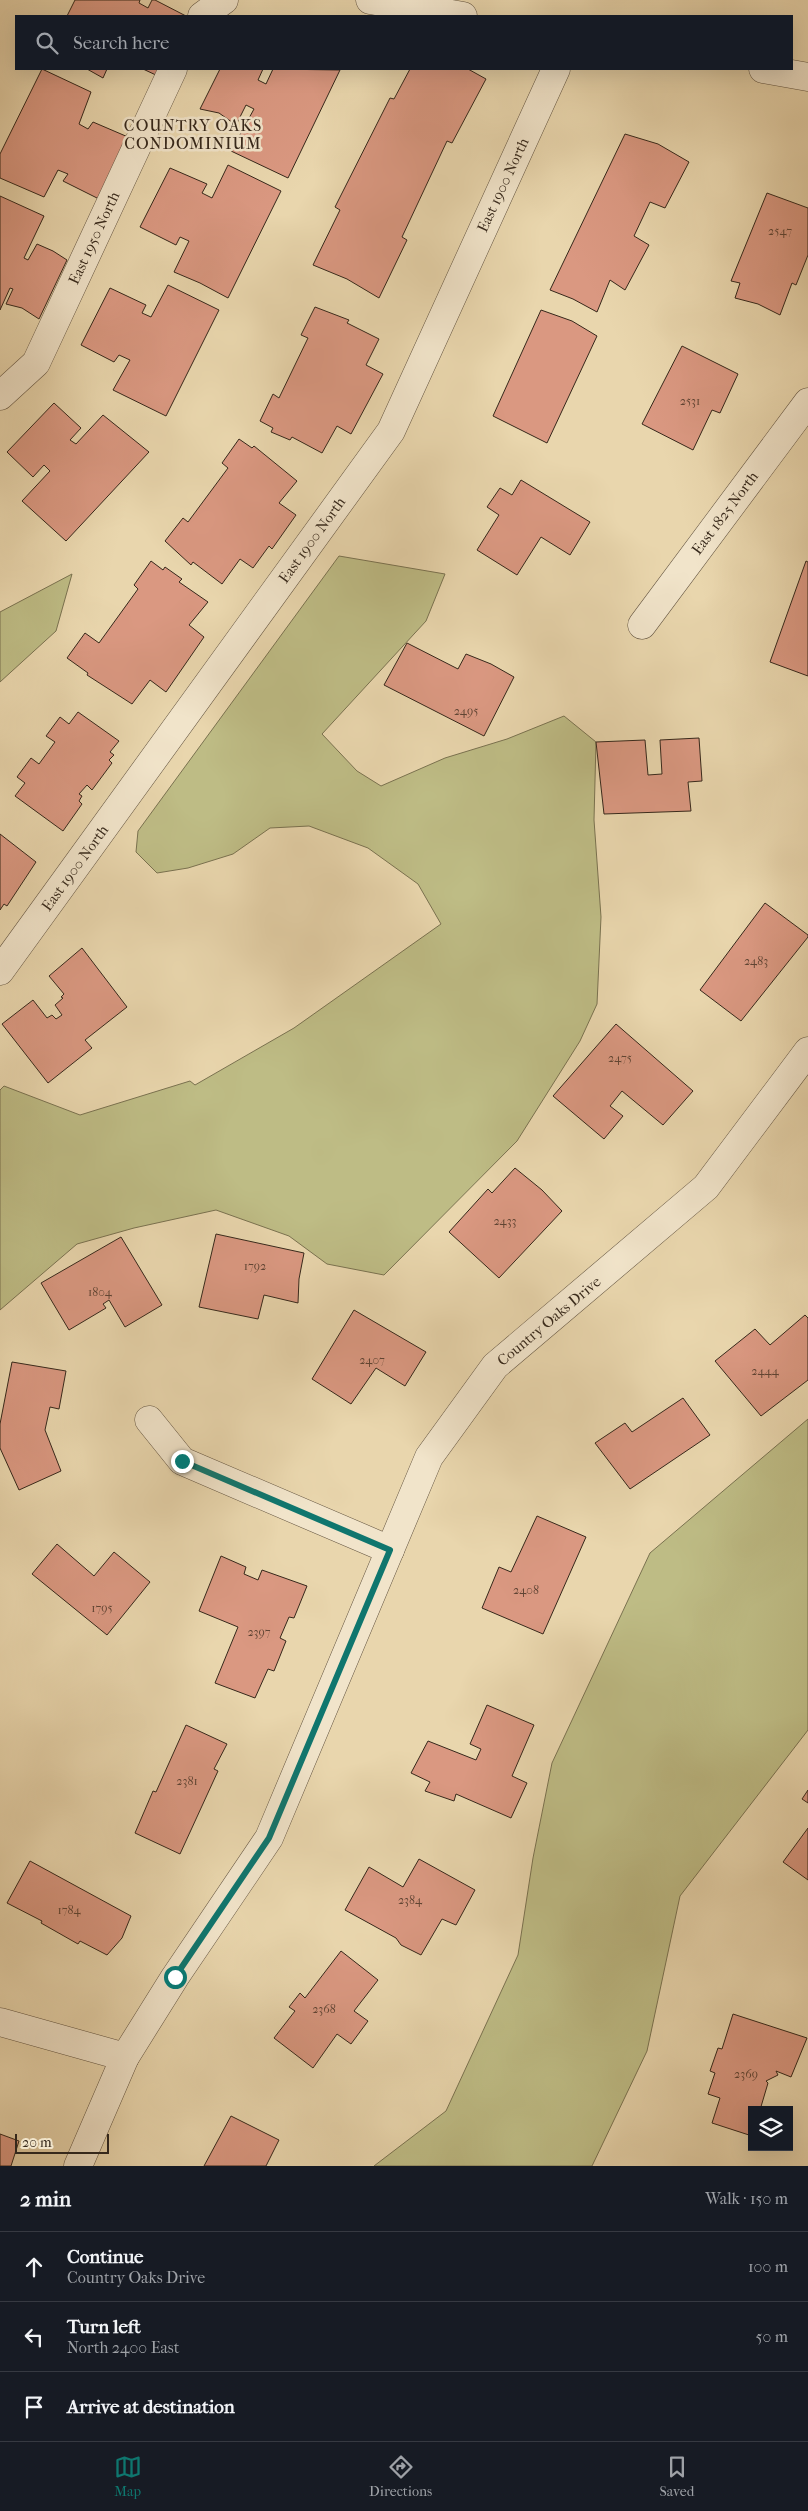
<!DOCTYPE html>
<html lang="en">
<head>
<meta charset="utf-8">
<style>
	body { margin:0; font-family:"IM FELL French Canon",serif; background:#20242c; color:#f1f3f6 }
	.controls { position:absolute; right:15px; bottom:15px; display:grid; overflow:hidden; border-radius:0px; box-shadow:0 5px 20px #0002 }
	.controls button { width:45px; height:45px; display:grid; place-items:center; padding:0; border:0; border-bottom:1px solid #363941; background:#171b24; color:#f1f3f6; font:25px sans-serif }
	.scale { position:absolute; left:15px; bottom:12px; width:94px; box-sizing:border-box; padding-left:5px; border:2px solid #36281b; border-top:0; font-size:14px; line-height:18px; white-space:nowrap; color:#36281b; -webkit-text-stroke:4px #f1e4ca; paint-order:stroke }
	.stop { position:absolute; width:15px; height:15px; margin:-11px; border:4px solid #0f766e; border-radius:50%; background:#fff }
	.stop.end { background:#0f766e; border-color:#fff; box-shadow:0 1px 5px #0008 }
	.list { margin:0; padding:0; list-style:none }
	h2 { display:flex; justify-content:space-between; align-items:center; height:65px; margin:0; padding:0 20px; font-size:21px }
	h2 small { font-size:16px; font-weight:400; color:#9ea1a6 }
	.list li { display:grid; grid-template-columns:32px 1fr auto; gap:15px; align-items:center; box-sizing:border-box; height:70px; padding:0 20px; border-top:1px solid #363941 }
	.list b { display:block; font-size:19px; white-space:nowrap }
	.list p { margin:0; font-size:16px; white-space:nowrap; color:#9ea1a6 }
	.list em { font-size:16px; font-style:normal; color:#9ea1a6 }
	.icon { flex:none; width:28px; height:28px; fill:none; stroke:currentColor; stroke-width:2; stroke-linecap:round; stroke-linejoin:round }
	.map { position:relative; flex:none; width:808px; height:2166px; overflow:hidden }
	.search { position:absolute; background:#171b24; box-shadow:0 5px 20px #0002; left:15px; right:15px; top:15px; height:55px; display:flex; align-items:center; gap:12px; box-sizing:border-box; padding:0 18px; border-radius:0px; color:#9ea1a6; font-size:19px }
	.sheet { height:275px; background:#171b24 }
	nav { display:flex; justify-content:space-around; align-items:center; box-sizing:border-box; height:70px; border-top:1px solid #363941; background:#171b24; font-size:14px; color:#9ea1a6 }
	nav a { display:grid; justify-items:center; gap:2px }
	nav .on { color:#0f766e }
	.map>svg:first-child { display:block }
	.green { fill:#bebc85; stroke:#7a7250 }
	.building { fill:#da9881; stroke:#36281b }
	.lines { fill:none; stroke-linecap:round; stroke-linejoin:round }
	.minor-casing { stroke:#635440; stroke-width:29 }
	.minor { stroke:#f1e4ca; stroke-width:28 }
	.route { stroke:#0f766e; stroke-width:6 }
	.labels { text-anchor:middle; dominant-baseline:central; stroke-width:5; stroke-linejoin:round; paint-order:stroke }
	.number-label { font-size:12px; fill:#5f4434 }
	.street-label { font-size:15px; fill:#36281b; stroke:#f1e4ca }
	.neighbourhood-label { font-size:16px; letter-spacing:1px; fill:#36281b; stroke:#f1e4ca }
</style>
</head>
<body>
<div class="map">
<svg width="808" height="2166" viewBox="0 0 808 2166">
	<rect width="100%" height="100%" fill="#e9d6ad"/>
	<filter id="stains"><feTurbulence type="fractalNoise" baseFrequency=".004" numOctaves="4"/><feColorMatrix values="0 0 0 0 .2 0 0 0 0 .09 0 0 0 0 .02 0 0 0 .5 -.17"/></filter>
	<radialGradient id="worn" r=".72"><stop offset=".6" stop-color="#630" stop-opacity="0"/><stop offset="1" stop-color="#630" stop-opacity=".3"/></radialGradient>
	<!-- green -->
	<g class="green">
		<polygon points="339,556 445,574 426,621 322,734 357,771 381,786 445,758 507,739 564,716 596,742 594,820 601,917 597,1004 580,1041 517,1141 384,1275 327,1264 289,1236 216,1210 134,1228 77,1244 0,1310 0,1090 4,1086 80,1115 190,1081 195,1085 294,1028 441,924 418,884 368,848 309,826 270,828 233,854 188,868 157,873 136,852 138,831"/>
		<polygon points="72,574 56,631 0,682 0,612"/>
		<polygon points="808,1419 808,1730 680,1896 647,2051 592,2166 374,2166 446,2111 518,1955 533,1858 552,1763 650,1553"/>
	</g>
	<!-- building -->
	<g class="building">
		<polygon points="75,0 140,0 139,3 148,8 152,0 155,0 186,16 67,16"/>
		<polygon points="42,69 91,92 79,124 88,129 93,122 128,137 99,199 63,181 68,174 58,170 44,197 0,178 0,154"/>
		<polygon points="87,69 107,69 103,78"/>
		<polygon points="143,69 161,69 158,76"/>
		<polygon points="220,69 263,69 258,80 266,84 273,69 340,70 288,178 231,151 254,109 246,105 236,125 219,113 200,109"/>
		<polygon points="410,69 468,69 486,79 452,143 447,141 402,237 407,240 379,298 347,279 313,265 340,210 335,207 390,98 394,99"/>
		<polygon points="625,134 658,144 689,162 665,208 650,202 634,236 649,245 625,290 610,280 597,312 573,299 550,290"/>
		<polygon points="228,165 281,191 228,298 200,283 174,272 189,241 180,237 176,245 140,227 170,168 207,184 202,193 212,198"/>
		<polygon points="767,193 808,208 808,255 796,285 792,283 780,315 758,304 735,298 740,283 731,281"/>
		<polygon points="0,196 44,216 24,258 28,260 37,244 53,251 67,260 39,319 22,308 6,304 13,289 10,288 0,310"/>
		<polygon points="168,285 219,310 166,416 113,390 130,360 119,355 114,362 81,345 110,288 146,305 142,313 151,317"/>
		<polygon points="315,307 349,320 347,323 379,339 366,365 383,374 351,434 337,426 322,453 292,437 290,440 271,432 273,428 260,421 273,394 279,398 308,338 301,335"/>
		<polygon points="541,310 572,321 597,336 547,443 493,416"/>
		<polygon points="682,346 738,374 720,413 712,410 693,450 642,424"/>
		<polygon points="54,403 81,428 70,440 76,444 103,415 149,452 66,541 22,501 50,471 44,465 33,477 7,452"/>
		<polygon points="239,439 252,448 254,446 297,481 279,503 296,515 272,549 269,546 253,568 240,559 222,584 193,562 191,565 165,541 183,518 188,522 228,468 222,463"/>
		<polygon points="521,480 590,522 570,555 541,537 517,575 477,550 499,515 487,507 500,488 512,495"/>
		<polygon points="151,561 163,570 165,567 182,579 179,582 208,602 189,625 204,637 166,692 150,680 132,704 87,675 88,673 67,658 85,633 99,643 138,589 134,585"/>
		<polygon points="806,561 808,562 808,676 770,662"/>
		<polygon points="407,643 458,669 466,654 491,664 514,677 484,736 384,685"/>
		<polygon points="78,712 119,741 110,752 114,755 109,760 112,763 92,790 87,785 79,794 82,796 79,801 82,804 63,831 15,796 25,783 17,777 31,758 39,764 55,742 46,736 60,717 69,724"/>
		<polygon points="699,738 702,781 688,782 691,811 604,814 596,742 645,740 648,775 662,774 660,740"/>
		<polygon points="0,834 36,862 7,906 4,904 0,910"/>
		<polygon points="765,903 808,935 808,937 741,1021 700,990"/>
		<polygon points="82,948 127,1007 85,1040 92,1048 48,1083 2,1024 33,1000 47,1018 52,1015 56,1019 62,1015 55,1005 63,998 61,997 64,994 49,976"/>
		<polygon points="616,1024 693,1091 663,1125 622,1091 610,1106 623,1116 604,1139 553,1096"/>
		<polygon points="515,1168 542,1190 562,1211 499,1278 449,1232 488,1189 492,1193"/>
		<polygon points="216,1234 304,1253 299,1279 298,1303 264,1295 258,1319 199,1307"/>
		<polygon points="121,1237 162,1305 125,1327 109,1300 103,1304 106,1308 69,1330 41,1283"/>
		<polygon points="354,1310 426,1352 405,1386 376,1368 351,1404 312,1379"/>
		<polygon points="805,1315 808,1318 808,1380 761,1416 715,1361 755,1329 770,1345"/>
		<polygon points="12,1362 66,1371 59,1409 50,1407 45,1430 61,1471 19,1490 0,1448 0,1424"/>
		<polygon points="683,1398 710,1435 630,1489 595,1443 625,1423 632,1432"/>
		<polygon points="537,1516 586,1537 543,1634 482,1608 499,1567 511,1572"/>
		<polygon points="57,1544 94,1576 114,1552 150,1582 107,1635 32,1574"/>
		<polygon points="221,1556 246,1567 244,1574 258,1580 262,1570 307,1586 294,1618 289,1617 280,1638 286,1641 274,1671 268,1669 255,1698 215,1683 238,1627 199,1611"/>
		<polygon points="487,1705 534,1725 512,1776 527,1783 511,1818 456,1794 454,1801 425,1791 430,1782 411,1773 428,1741 476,1760 481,1749 470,1744"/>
		<polygon points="186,1725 227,1744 214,1769 218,1771 180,1854 135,1833 153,1791 156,1792"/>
		<polygon points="808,1790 808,1803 802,1799"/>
		<polygon points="808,1828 808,1880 783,1862"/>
		<polygon points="419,1859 475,1890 456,1925 442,1919 421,1955 401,1945 396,1938 345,1910 369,1867 403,1887"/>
		<polygon points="30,1861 131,1916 122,1938 107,1955 80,1941 78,1944 41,1923 42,1921 7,1903"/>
		<polygon points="341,1951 378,1980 354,2011 368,2021 351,2044 337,2034 313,2068 274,2038 295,2011 289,2007 300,1993 305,1998"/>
		<polygon points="733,2014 807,2038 791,2077 776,2071 778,2075 766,2081 768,2083 760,2110 752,2110 752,2126 749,2135 712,2123 720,2098 708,2094 715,2073 710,2071 718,2048 722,2049"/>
		<polygon points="231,2116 279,2140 266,2166 204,2166"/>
		<polygon points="0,2134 19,2141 11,2166 0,2166"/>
	</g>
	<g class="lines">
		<defs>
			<g id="minor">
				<polyline points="370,0 463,16"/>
				<polyline points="202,16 224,0"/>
				<polyline points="763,69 808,77"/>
				<polyline points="0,396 36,363 173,69"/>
				<polyline points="642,625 808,402"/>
				<polyline points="0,971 391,431 556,69"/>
				<polyline points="149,1420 182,1461 390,1550"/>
				<polyline points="0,2022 125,2057"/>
				<polyline points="78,2166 125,2057 175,1977 269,1838 429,1457 495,1366 706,1187 808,1051"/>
			</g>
		</defs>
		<!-- minor casing -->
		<use href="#minor" class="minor-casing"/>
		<!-- minor -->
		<use href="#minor" class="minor"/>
	</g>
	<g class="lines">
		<!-- route -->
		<polyline class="route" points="175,1977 269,1838 390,1550 182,1461"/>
	</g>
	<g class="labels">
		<!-- number labels -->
		<g class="number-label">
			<text x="780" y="231">2547</text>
			<text x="690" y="401">2531</text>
			<text x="466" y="711">2495</text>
			<text x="756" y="961">2483</text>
			<text x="620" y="1058">2475</text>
			<text x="505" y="1221">2433</text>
			<text x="255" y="1266">1792</text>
			<text x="100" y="1292">1804</text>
			<text x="372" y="1360">2407</text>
			<text x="765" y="1371">2444</text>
			<text x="526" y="1590">2408</text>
			<text x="102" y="1608">1795</text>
			<text x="259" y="1632">2397</text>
			<text x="187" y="1781">2381</text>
			<text x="410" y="1900">2384</text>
			<text x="69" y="1910">1784</text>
			<text x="324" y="2009">2368</text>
			<text x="746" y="2074">2369</text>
		</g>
		<!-- street labels -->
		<g class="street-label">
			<text transform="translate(503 185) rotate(-65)">East 1900 North</text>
			<text transform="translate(94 238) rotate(-65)">East 1950 North</text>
			<text transform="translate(725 513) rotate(-53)">East 1825 North</text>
			<text transform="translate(312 540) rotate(-54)">East 1900 North</text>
			<text transform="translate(75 868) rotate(-54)">East 1900 North</text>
			<text transform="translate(549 1321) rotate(-40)">Country Oaks Drive</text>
		</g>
		<!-- neighbourhood labels -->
		<g class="neighbourhood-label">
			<text x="193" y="125">COUNTRY OAKS<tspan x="193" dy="18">CONDOMINIUM</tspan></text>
		</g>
	</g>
	<rect width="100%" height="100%" filter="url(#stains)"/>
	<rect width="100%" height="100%" fill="url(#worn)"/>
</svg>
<div class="controls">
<button><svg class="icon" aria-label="layers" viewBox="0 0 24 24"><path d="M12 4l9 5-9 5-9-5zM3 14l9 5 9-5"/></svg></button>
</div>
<div class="scale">20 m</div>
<div class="stop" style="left:175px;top:1977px"></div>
<div class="stop end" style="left:182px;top:1461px"></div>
<div class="search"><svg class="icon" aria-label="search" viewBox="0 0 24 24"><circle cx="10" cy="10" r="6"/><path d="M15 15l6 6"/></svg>Search here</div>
</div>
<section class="sheet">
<h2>2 min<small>Walk · 150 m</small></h2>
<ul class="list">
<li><svg class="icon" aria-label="ahead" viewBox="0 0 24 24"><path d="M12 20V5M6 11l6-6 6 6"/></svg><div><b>Continue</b><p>Country Oaks Drive</p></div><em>100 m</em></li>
<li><svg class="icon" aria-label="left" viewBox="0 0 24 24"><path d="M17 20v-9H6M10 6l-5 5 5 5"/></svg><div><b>Turn left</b><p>North 2400 East</p></div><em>50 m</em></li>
<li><svg class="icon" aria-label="arrive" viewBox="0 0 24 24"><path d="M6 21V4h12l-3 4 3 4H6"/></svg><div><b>Arrive at destination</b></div></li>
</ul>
</section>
<nav>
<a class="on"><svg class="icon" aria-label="map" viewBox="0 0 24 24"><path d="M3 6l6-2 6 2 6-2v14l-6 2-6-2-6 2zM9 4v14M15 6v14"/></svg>Map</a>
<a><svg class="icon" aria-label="directions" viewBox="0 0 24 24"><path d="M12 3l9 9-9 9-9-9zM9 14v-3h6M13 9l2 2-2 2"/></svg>Directions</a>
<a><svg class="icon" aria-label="saved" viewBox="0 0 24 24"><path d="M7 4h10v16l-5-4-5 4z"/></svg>Saved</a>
</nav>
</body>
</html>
